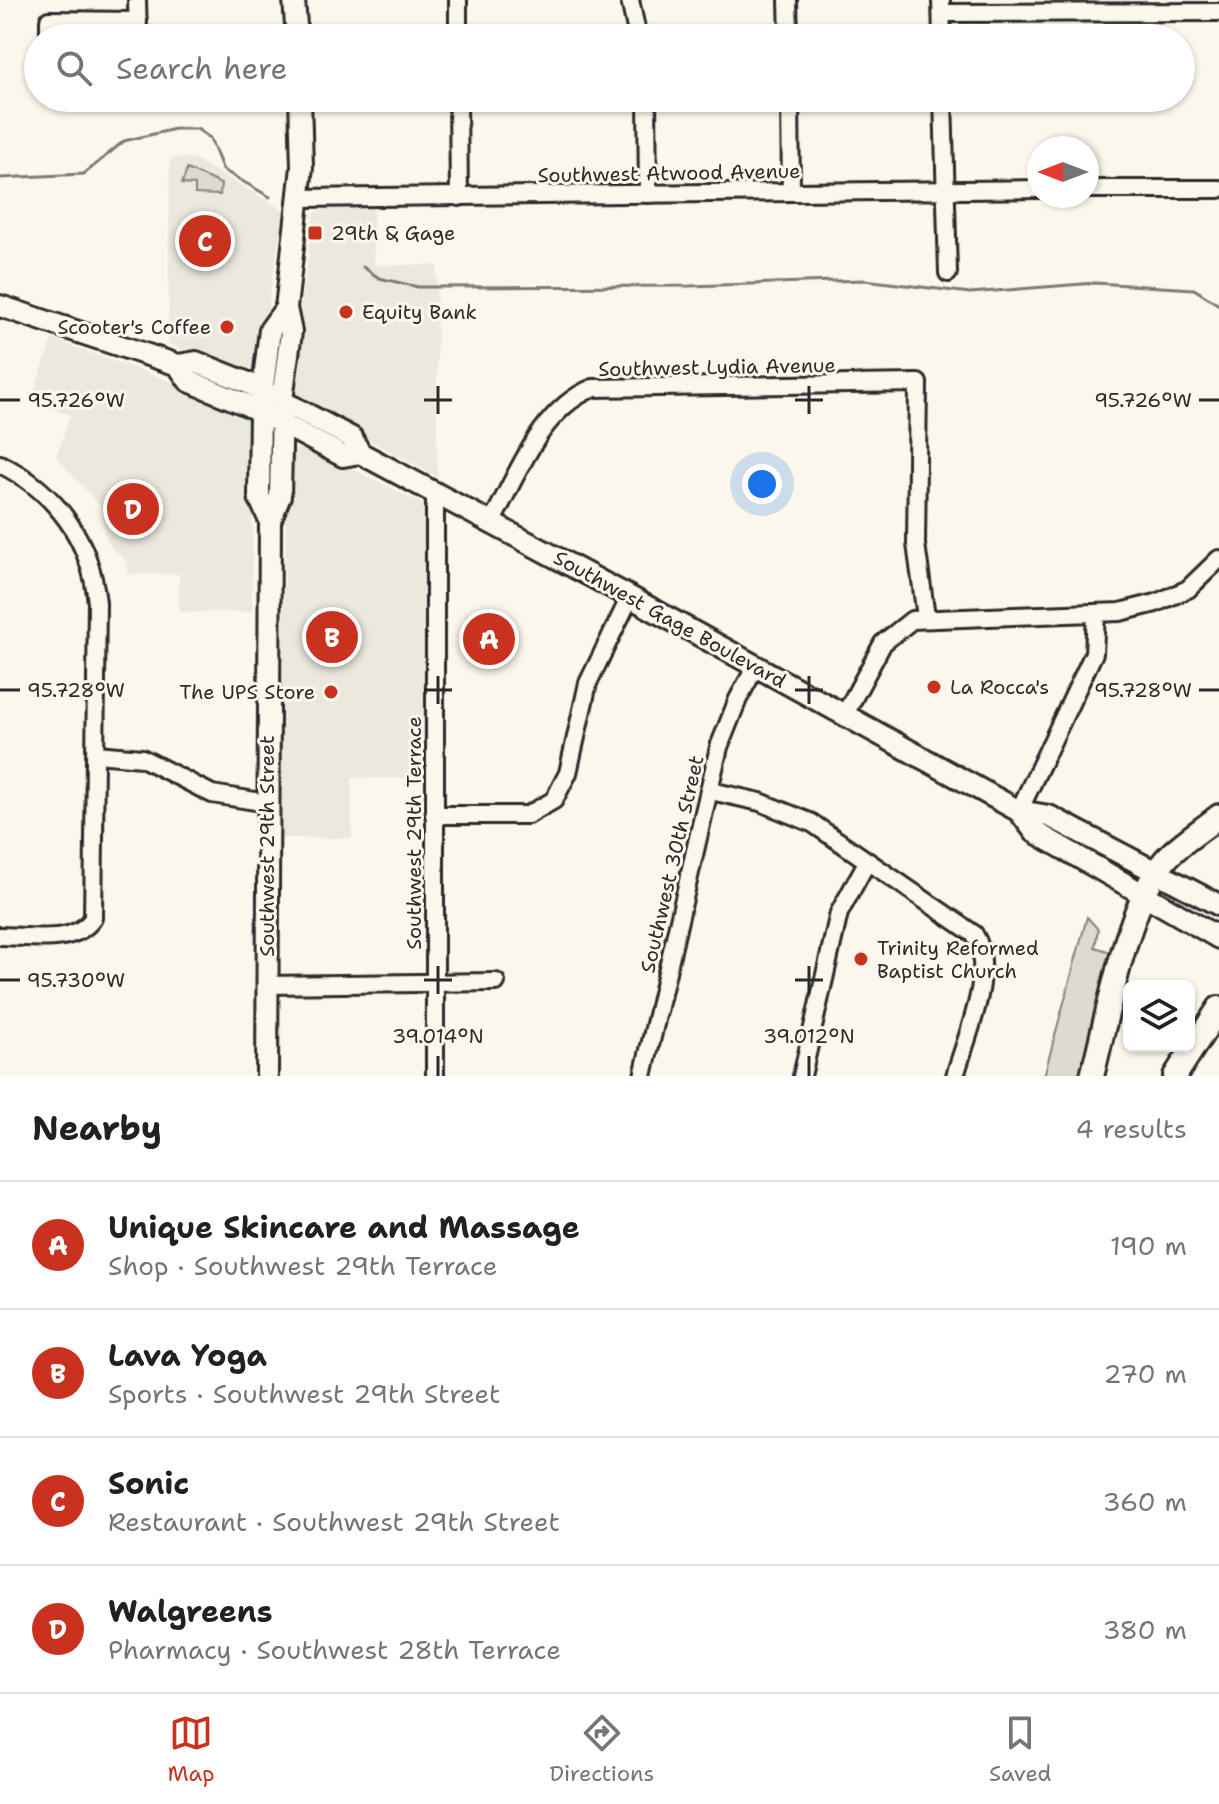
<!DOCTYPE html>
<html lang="en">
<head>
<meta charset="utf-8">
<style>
	body { margin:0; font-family:"Shantell Sans",sans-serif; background:#f6f6f6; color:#202124 }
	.controls { position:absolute; right:24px; bottom:24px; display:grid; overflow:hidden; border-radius:12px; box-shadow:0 2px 6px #0004 }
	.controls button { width:72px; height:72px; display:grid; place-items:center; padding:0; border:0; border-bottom:2px solid #e0e0e0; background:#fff; color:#202124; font:40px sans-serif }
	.compass { position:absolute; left:1027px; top:136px; width:72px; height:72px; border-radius:50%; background:#fff; box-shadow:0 2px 6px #0004; rotate:270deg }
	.you { position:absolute; left:762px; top:484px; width:28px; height:28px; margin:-20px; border:6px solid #fff; border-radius:50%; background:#1a73e8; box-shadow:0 0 0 12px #1a73e833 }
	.badge { display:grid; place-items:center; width:52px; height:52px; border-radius:50%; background:#c8321e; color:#fff; font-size:26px; font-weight:700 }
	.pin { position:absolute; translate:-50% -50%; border:4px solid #fff; box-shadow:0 2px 8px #0006 }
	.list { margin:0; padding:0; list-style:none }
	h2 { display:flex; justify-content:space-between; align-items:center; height:104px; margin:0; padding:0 32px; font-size:34px }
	h2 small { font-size:26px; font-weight:400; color:#757577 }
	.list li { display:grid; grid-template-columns:52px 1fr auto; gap:24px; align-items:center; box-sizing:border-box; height:128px; padding:0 32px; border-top:2px solid #e0e0e0 }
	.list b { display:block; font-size:30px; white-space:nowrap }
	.list p { margin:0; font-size:26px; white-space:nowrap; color:#757577 }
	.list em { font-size:26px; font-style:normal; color:#757577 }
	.icon { flex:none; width:44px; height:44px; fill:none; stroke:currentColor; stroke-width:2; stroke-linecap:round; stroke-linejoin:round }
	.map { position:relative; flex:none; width:1219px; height:1076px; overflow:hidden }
	.search { position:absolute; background:#fff; box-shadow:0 2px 6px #0004; left:24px; right:24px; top:24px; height:88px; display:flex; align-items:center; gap:20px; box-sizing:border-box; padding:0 28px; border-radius:44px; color:#757577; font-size:30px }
	.sheet { height:616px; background:#fff }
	nav { display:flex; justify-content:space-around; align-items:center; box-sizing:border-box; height:112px; border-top:2px solid #e0e0e0; background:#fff; font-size:22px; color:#757577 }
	nav a { display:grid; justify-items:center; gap:4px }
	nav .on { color:#c8321e }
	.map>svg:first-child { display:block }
	.built { fill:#ebe8de }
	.green { fill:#dddad0; stroke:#84827e; stroke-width:2 }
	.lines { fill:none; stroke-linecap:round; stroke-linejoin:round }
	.stream { stroke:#7b7a75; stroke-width:3 }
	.minor-casing { stroke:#2b2b2b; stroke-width:22 }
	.major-casing { stroke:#2b2b2b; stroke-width:26 }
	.highway-casing { stroke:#2b2b2b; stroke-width:28 }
	.minor { stroke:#fbf7ec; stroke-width:16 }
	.major { stroke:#fbf7ec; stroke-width:20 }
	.highway { stroke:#fbf7ec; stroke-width:22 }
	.ticks { fill:none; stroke:#2b2b2b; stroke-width:3 }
	.poi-dot { fill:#c8321e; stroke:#fbf7ec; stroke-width:3 }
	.labels { text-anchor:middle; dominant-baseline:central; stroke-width:6; stroke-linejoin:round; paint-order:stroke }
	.street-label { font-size:20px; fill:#2b2b2b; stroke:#fbf7ec }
	.poi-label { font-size:20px; fill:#2b2b2b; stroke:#fbf7ec; text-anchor:start }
	.ticks-label { font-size:20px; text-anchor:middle; fill:#2b2b2b; stroke:#fbf7ec; stroke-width:6; stroke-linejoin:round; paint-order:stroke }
</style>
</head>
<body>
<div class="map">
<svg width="1219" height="1076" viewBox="0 0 1219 1076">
	<rect width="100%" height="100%" fill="#fbf7ec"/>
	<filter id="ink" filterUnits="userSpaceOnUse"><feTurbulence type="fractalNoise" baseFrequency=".0125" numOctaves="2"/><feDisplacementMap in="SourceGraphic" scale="16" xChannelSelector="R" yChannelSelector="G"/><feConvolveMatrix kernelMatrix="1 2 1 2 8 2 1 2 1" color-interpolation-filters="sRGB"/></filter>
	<g filter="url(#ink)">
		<!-- built -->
		<g class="built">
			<polygon points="170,158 193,158 284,210 259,360 247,371 235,370 168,344"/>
			<polygon points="373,206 374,265 437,265 437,477 299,401 291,394 291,372 314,214 326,207"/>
			<polygon points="52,339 181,385 249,415 253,425 252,612 179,612 179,574 127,574 127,562 112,549 106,538 101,507 56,457 70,415 31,401"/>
			<polygon points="306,445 420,503 428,510 427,778 352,778 352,838 279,838 287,464 293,450"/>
		</g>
		<!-- green -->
		<g class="green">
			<polygon points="187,169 221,184 220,195 195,194 195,185 182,184"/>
			<polygon points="1087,917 1098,929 1095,947 1114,953 1082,1076 1044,1076"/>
		</g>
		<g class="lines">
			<!-- stream -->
			<g class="stream">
				<polyline points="0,178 84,174 124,141 175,129 197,129 210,138 223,170 270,197"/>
				<polyline points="363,267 379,278 418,287 689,286 865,280 970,293 1095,283 1194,289 1219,305"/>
			</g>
			<defs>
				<g id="minor">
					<polyline points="137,0 138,38"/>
					<polyline points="458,0 458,38"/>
					<polyline points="630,0 638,38"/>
					<polyline points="788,0 789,38"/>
					<polyline points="941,0 942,38"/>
					<polyline points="942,13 1219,12"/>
					<polyline points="49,38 49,20 138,21"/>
					<polyline points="458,98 459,197"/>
					<polyline points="647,98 648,194"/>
					<polyline points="790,98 791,191"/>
					<polyline points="943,98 948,273"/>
					<polyline points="1087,189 1219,189"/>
					<polyline points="300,198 1039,189"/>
					<path d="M0 464C57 492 91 541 97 603L93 918C75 946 29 936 0 936"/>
					<path d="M491 523C517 476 540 409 593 388L918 383 916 544 926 617"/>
					<polyline points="845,714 883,643 912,620 1120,612 1156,603 1188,589 1219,559"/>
					<polyline points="96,754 142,758 212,794 267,803"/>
					<path d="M711 791 760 802 812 823 974 934C997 969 966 1037 955 1076"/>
					<polyline points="1019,811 1094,653 1096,614"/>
					<polyline points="434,815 528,815 554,800 568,773 588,683 630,597"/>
					<polyline points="266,985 496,982"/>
					<polyline points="435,1076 435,493"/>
					<polyline points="643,1076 719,747 738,699 756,666"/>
					<polyline points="802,1076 839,913 867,862"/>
				</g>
				<g id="major">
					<polyline points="294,0 297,38"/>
					<polyline points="0,306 178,365 196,362 246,382 352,438 360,453 630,597 1019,811 1049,816 1219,905"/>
					<polyline points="178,365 189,381 247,405 343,456 360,453"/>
					<polyline points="270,521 259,497 260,411 270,330 286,308"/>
					<polyline points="1019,811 1035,832 1219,938"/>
					<polyline points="267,1076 270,521 280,496 282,400 291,332 286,308 302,167 300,98"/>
				</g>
				<g id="highway">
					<path d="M1092 1076C1107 1019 1127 902 1166 859 1180 843 1202 830 1219 816"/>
					<polyline points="1175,1076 1219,1008"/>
				</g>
			</defs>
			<!-- minor casing -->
			<use href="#minor" class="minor-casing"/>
			<!-- major casing -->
			<use href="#major" class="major-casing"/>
			<!-- highway casing -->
			<use href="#highway" class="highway-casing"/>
			<!-- minor -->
			<use href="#minor" class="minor"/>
			<!-- major -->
			<use href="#major" class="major"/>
			<!-- highway -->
			<use href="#highway" class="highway"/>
		</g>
	</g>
	<!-- ticks -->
	<path class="ticks" d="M438 386V414M809 386V414M0 400H20M424 400H452M795 400H823M1199 400H1219M438 676V704M809 676V704M0 690H20M424 690H452M795 690H823M1199 690H1219M438 966V994M809 966V994M0 980H20M424 980H452M795 980H823M438 1056V1076M809 1056V1076"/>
	<!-- markers -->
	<g class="poi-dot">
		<rect x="307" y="225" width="16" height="16" rx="4"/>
		<circle cx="346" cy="312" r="8"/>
		<circle cx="227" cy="327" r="8"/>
		<circle cx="934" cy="687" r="8"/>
		<circle cx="331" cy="692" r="8"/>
		<circle cx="861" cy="959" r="8"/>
	</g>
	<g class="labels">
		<!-- street labels -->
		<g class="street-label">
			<text transform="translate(669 173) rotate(-1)">Southwest Atwood Avenue</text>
			<text transform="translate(717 367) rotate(-1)">Southwest Lydia Avenue</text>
			<text transform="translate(670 619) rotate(29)">Southwest Gage Boulevard</text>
			<text transform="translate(414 833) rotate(-90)">Southwest 29th Terrace</text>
			<text transform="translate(267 846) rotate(-90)">Southwest 29th Street</text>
			<text transform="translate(672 864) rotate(-77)">Southwest 30th Street</text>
		</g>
		<!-- poi labels -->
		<g class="poi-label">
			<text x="331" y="233">29th &amp; Gage</text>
			<text x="362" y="312">Equity Bank</text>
			<text x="211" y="327" text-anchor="end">Scooter's Coffee</text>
			<text x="950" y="687">La Rocca's</text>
			<text x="315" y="692" text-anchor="end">The UPS Store</text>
			<text x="877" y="948">Trinity Reformed<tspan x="877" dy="23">Baptist Church</tspan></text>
		</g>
	</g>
	<g class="ticks-label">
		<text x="1143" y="407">95.726°W</text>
		<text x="76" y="407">95.726°W</text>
		<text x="1143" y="697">95.728°W</text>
		<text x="76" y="697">95.728°W</text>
		<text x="76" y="987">95.730°W</text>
		<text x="438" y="1043">39.014°N</text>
		<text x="809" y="1043">39.012°N</text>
	</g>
</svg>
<div class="controls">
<button><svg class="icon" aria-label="layers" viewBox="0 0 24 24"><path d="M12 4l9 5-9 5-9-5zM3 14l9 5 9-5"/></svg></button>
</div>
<svg class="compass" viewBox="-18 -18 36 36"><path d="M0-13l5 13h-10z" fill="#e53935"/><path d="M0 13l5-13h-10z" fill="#757577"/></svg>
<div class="you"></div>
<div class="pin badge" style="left:489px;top:639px">A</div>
<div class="pin badge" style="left:332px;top:637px">B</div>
<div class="pin badge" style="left:205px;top:241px">C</div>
<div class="pin badge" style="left:133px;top:509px">D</div>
<div class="search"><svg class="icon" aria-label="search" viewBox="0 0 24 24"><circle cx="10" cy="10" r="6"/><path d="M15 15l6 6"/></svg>Search here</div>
</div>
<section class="sheet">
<h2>Nearby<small>4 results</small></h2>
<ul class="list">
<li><span class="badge">A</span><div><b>Unique Skincare and Massage</b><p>Shop · Southwest 29th Terrace</p></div><em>190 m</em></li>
<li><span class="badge">B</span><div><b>Lava Yoga</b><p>Sports · Southwest 29th Street</p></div><em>270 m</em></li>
<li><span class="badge">C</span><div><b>Sonic</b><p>Restaurant · Southwest 29th Street</p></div><em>360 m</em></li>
<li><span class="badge">D</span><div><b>Walgreens</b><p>Pharmacy · Southwest 28th Terrace</p></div><em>380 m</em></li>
</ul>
</section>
<nav>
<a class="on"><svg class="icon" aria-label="map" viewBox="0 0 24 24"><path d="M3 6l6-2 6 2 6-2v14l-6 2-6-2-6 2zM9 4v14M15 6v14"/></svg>Map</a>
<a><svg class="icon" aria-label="directions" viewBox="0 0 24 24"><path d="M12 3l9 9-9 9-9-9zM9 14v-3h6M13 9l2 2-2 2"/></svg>Directions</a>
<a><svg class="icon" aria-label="saved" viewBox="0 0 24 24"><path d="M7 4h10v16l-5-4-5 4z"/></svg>Saved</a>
</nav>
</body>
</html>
